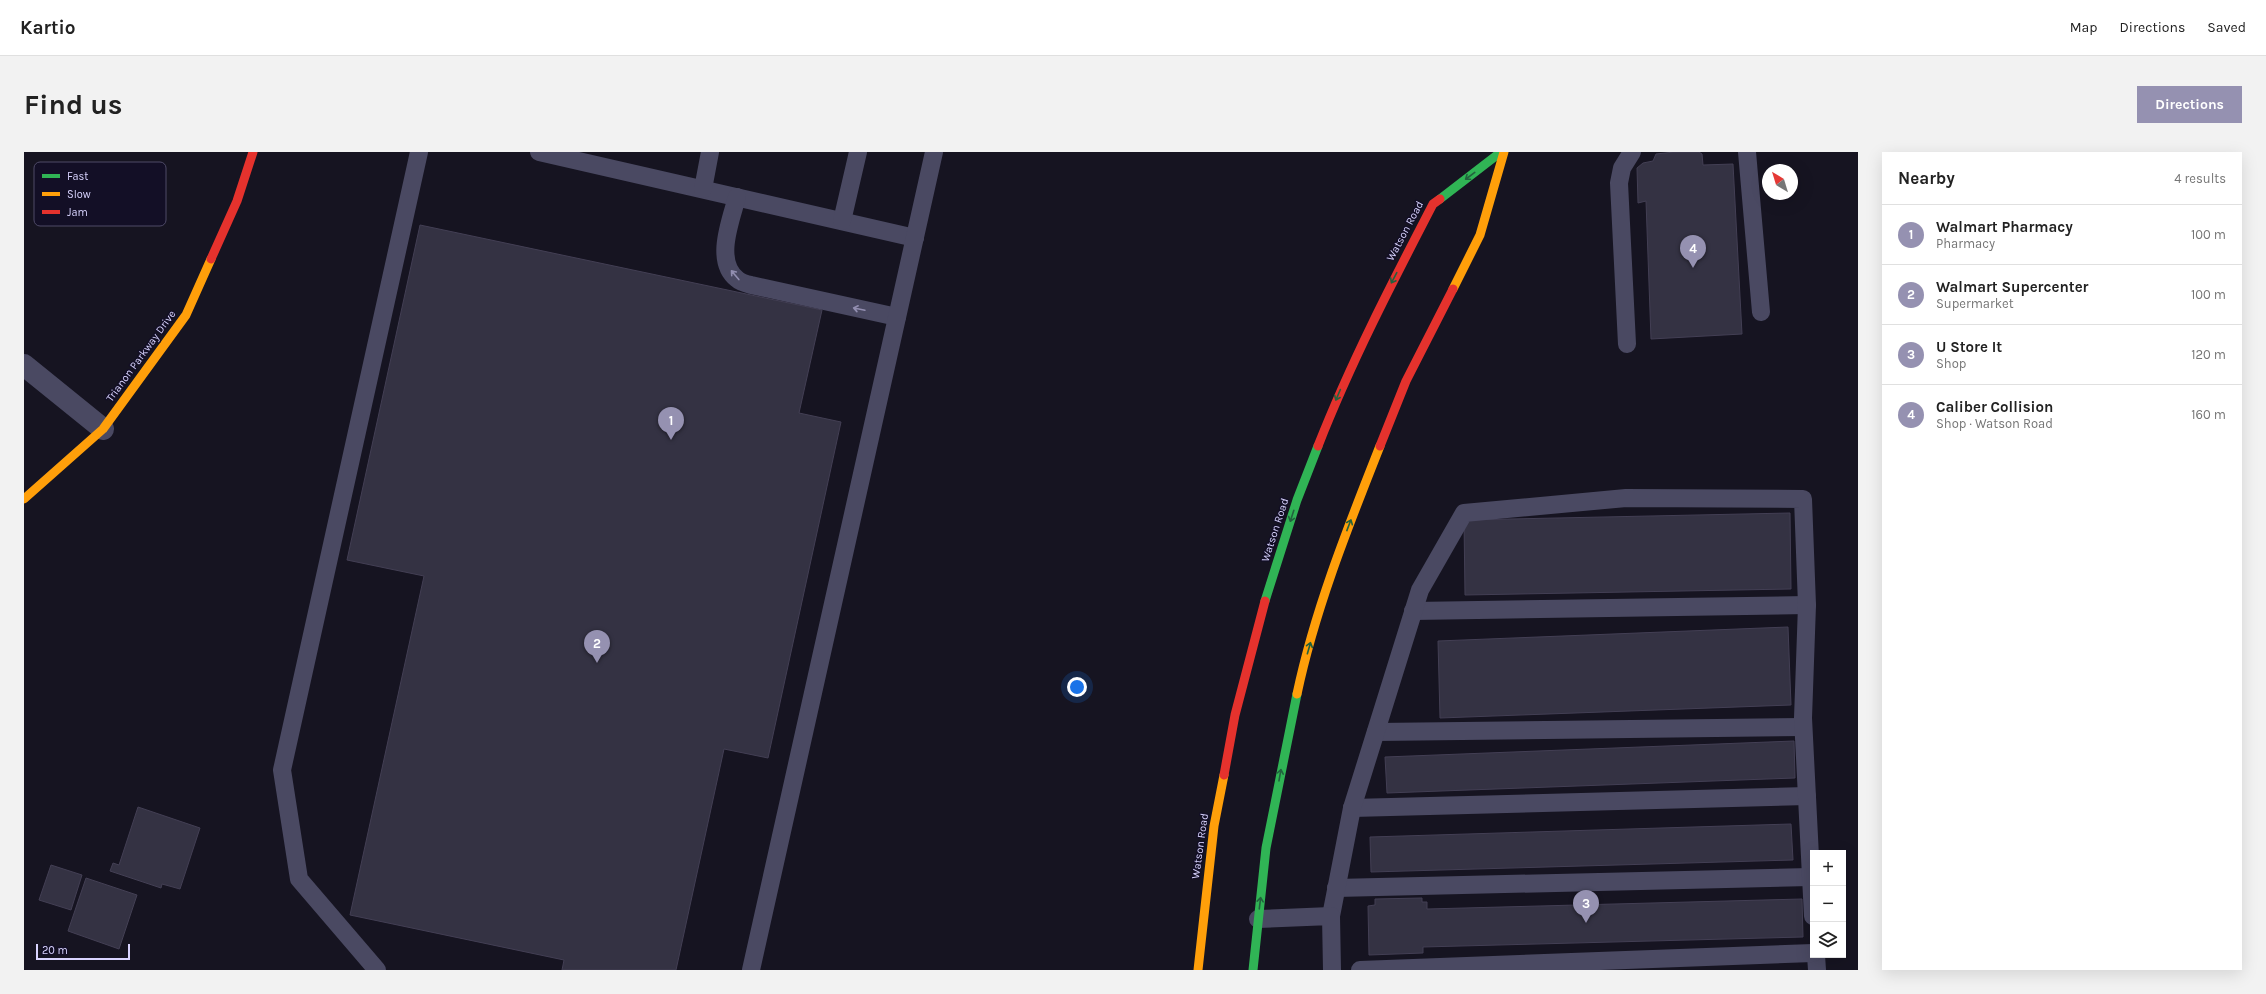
<!DOCTYPE html>
<html lang="en">
<head>
<meta charset="utf-8">
<style>
	body { margin:0; font-family:Karla,sans-serif; background:#f2f2f2; color:#222 }
	.controls { position:absolute; right:12px; bottom:12px; display:grid; overflow:hidden; border-radius:0px; box-shadow:0 4px 16px #0002 }
	.controls button { width:36px; height:36px; display:grid; place-items:center; padding:0; border:0; border-bottom:1px solid #e0e0e0; background:#fff; color:#222; font:20px sans-serif }
	.compass { position:absolute; left:1738px; top:12px; width:36px; height:36px; border-radius:50%; background:#fff; box-shadow:0 4px 16px #0002; rotate:322deg }
	.scale { position:absolute; left:12px; bottom:10px; width:94px; box-sizing:border-box; padding-left:4px; border:2px solid #d9d4ff; border-top:0; font-size:11px; line-height:14px; white-space:nowrap; color:#d9d4ff; -webkit-text-stroke:3px #130f26; paint-order:stroke }
	.you { position:absolute; left:1053px; top:535px; width:14px; height:14px; margin:-10px; border:3px solid #fff; border-radius:50%; background:#1a73e8; box-shadow:0 0 0 6px #1a73e833 }
	.badge { display:grid; place-items:center; width:26px; height:26px; border-radius:50%; background:#9591b1; color:#fff; font-size:13px; font-weight:700 }
	.pin { position:absolute; translate:-50% -33px; filter:drop-shadow(0 1px 2px #0008) }
	.pin::after { content:''; position:absolute; top:21px; width:14px; height:12px; background:inherit; clip-path:polygon(0 0,100% 0,50% 100%) }
	.list { margin:0; padding:0; list-style:none }
	h2 { display:flex; justify-content:space-between; align-items:center; height:52px; margin:0; padding:0 16px; font-size:17px }
	h2 small { font-size:13px; font-weight:400; color:#767676 }
	.list li { display:grid; grid-template-columns:26px 1fr auto; gap:12px; align-items:center; box-sizing:border-box; height:60px; padding:0 16px; border-top:1px solid #e0e0e0 }
	.list b { display:block; font-size:15px; white-space:nowrap }
	.list p { margin:0; font-size:13px; white-space:nowrap; color:#767676 }
	.list em { font-size:13px; font-style:normal; color:#767676 }
	.icon { flex:none; width:22px; height:22px; fill:none; stroke:currentColor; stroke-width:2; stroke-linecap:round; stroke-linejoin:round }
	.map { position:relative; flex:none; width:1834px; height:818px; overflow:hidden; border-radius:0px }
	header { display:flex; align-items:center; gap:24px; box-sizing:border-box; height:56px; padding:0 20px; background:#fff; border-bottom:1px solid #e0e0e0 }
	header strong { font-size:19px }
	nav { display:flex; gap:22px; margin-inline-start:auto; font-size:14px }
	.intro { display:flex; align-items:center; justify-content:space-between; box-sizing:border-box; height:96px; padding:0 24px }
	h1 { margin:0; font-size:28px }
	.button { padding:10px 18px; border-radius:0px; background:#9591b1; color:#fff; font-size:14px; font-weight:700 }
	main { display:flex; gap:24px; padding:0 24px }
	aside { flex:1; background:#fff; border-radius:0px; box-shadow:0 4px 16px #0002 }
	.map>svg:first-child { display:block }
	.building { fill:#343243; stroke:#433f54 }
	.lines { fill:none; stroke-linecap:round; stroke-linejoin:round }
	.lane { stroke:#4a4962; stroke-width:18 }
	.street { stroke:#4a4962; stroke-width:22 }
	.fast { stroke:#30b455; stroke-width:9 }
	.slow { stroke:#ff9f0a; stroke-width:9 }
	.jam { stroke:#e5322d; stroke-width:9 }
	.oneway { stroke:#22623e }
	.oneway2 { stroke:#928eb0 }
	.labels { text-anchor:middle; dominant-baseline:central; stroke-width:3; stroke-linejoin:round; paint-order:stroke }
	.street-label { font-size:11px; fill:#d9d4ff; stroke:#130f26 }
	.key { fill:#130f26; stroke:#4e4a67; stroke-width:1 }
	.key-label { font-size:11px; fill:#d9d4ff }
</style>
</head>
<body>
<header>
<strong>Kartio</strong>
<nav><a>Map</a><a>Directions</a><a>Saved</a></nav>
</header>
<div class="intro"><h1>Find us</h1><a class="button">Directions</a></div>
<main>
<div class="map">
<svg width="1834" height="818" viewBox="0 0 1834 818">
	<rect width="100%" height="100%" fill="#161421"/>
	<!-- building -->
	<g class="building">
		<polygon points="1650,0 1675,0 1678,2 1679,13 1709,12 1718,182 1627,187 1622,49 1614,51 1613,16 1619,11 1629,9 1632,2"/>
		<polygon points="396,73 798,158 775,261 817,270 744,606 700,597 652,818 538,818 540,808 326,763 400,424 323,408"/>
		<polygon points="1766,361 1767,437 1441,443 1440,368"/>
		<polygon points="1764,475 1767,553 1416,566 1414,489"/>
		<polygon points="1770,589 1771,626 1363,641 1361,605"/>
		<polygon points="114,655 176,676 156,737 138,732 137,736 86,719 89,711 95,713"/>
		<polygon points="1767,672 1769,708 1347,720 1346,685"/>
		<polygon points="27,713 58,723 47,758 15,748"/>
		<polygon points="62,726 113,743 95,797 44,779"/>
		<polygon points="1398,746 1398,750 1403,750 1403,757 1778,747 1779,785 1399,795 1399,801 1345,803 1344,754 1351,753 1351,747"/>
	</g>
	<g class="lines">
		<!-- lane -->
		<g class="lane">
			<polyline points="515,0 891,86"/>
			<polyline points="1723,0 1737,160"/>
			<polyline points="679,37 686,0"/>
			<path d="M713 45C707 68 690 109 713 127 716 130 723 132 727 133L873 165"/>
			<polyline points="818,69 834,0"/>
			<polyline points="1603,192 1595,31 1598,16 1608,0"/>
			<polyline points="1389,459 1783,453"/>
			<polyline points="1352,580 1779,575"/>
			<polyline points="1328,656 1783,644"/>
			<polyline points="1312,736 1786,725"/>
			<polyline points="1307,764 1328,656 1396,438 1440,361 1602,346 1779,347 1783,453 1779,566 1789,764"/>
			<polyline points="1234,767 1307,764 1308,818"/>
			<polyline points="1792,803 1793,818"/>
			<polyline points="353,818 275,727 258,618 395,0"/>
			<polyline points="727,818 910,0"/>
			<polyline points="1336,818 1789,801"/>
		</g>
		<!-- street -->
		<polyline class="street" points="0,213 79,277"/>
		<!-- fast -->
		<g class="fast">
			<polyline points="1416,47 1477,0"/>
			<polyline points="1241,449 1273,348 1294,294"/>
			<polyline points="1229,818 1242,696 1273,542"/>
		</g>
		<!-- slow -->
		<g class="slow">
			<polyline points="1429,137 1456,83 1480,0"/>
			<polyline points="0,347 79,277 162,163 187,107"/>
			<path d="M1273 542C1291 457 1324 375 1356 294"/>
			<polyline points="1174,818 1190,674 1200,623"/>
		</g>
		<!-- jam -->
		<g class="jam">
			<polyline points="187,107 213,49 229,0"/>
			<path d="M1294 294C1327 210 1368 131 1409 52L1416 47"/>
			<polyline points="1356,294 1382,229 1429,137"/>
			<polyline points="1200,623 1211,563 1241,449"/>
		</g>
	</g>
	<!-- one-way arrows -->
	<defs><path id="oneway-shaft" d="M-6 0H5M1.5-3L5.5 0L1.5 3" fill="none" stroke-width="1.6" stroke-linecap="round" stroke-linejoin="round"/></defs>
	<g class="oneway">
		<use href="#oneway-shaft" transform="translate(1446 24) rotate(143)"/>
		<use href="#oneway-shaft" transform="translate(1370 126) rotate(118)"/>
		<use href="#oneway-shaft" transform="translate(1314 243) rotate(113)"/>
		<use href="#oneway-shaft" transform="translate(1268 364) rotate(108)"/>
		<use href="#oneway-shaft" transform="translate(1325 373) rotate(-69)"/>
		<use href="#oneway-shaft" transform="translate(1285 496) rotate(-74)"/>
		<use href="#oneway-shaft" transform="translate(1256 623) rotate(-80)"/>
		<use href="#oneway-shaft" transform="translate(1236 751) rotate(-83)"/>
	</g>
	<g class="oneway2">
		<use href="#oneway-shaft" transform="translate(711 123) rotate(-130)"/>
		<use href="#oneway-shaft" transform="translate(835 157) rotate(-168)"/>
	</g>
	<g class="labels">
		<!-- street labels -->
		<g class="street-label">
			<text transform="translate(1381 79) rotate(-62)">Watson Road</text>
			<text transform="translate(117 204) rotate(-54)">Trianon Parkway Drive</text>
			<text transform="translate(1251 378) rotate(-72)">Watson Road</text>
			<text transform="translate(1176 694) rotate(-82)">Watson Road</text>
		</g>
	</g>
	<!-- legend -->
	<rect x="10" y="10" width="132" height="64" rx="6" class="key"/>
	<rect x="18" y="22" width="18" height="4" fill="#30b455"/>
	<rect x="18" y="40" width="18" height="4" fill="#ff9f0a"/>
	<rect x="18" y="58" width="18" height="4" fill="#e5322d"/>
	<g class="key-label">
		<text x="43" y="28">Fast</text>
		<text x="43" y="46">Slow</text>
		<text x="43" y="64">Jam</text>
	</g>
</svg>
<div class="controls">
<button>+</button>
<button>−</button>
<button><svg class="icon" aria-label="layers" viewBox="0 0 24 24"><path d="M12 4l9 5-9 5-9-5zM3 14l9 5 9-5"/></svg></button>
</div>
<svg class="compass" viewBox="-18 -18 36 36"><path d="M0-13l5 13h-10z" fill="#e53935"/><path d="M0 13l5-13h-10z" fill="#767676"/></svg>
<div class="scale">20 m</div>
<div class="you"></div>
<div class="pin badge" style="left:647px;top:288px">1</div>
<div class="pin badge" style="left:573px;top:511px">2</div>
<div class="pin badge" style="left:1562px;top:771px">3</div>
<div class="pin badge" style="left:1669px;top:116px">4</div>
</div>
<aside>
<h2>Nearby<small>4 results</small></h2>
<ul class="list">
<li><span class="badge">1</span><div><b>Walmart Pharmacy</b><p>Pharmacy</p></div><em>100 m</em></li>
<li><span class="badge">2</span><div><b>Walmart Supercenter</b><p>Supermarket</p></div><em>100 m</em></li>
<li><span class="badge">3</span><div><b>U Store It</b><p>Shop</p></div><em>120 m</em></li>
<li><span class="badge">4</span><div><b>Caliber Collision</b><p>Shop · Watson Road</p></div><em>160 m</em></li>
</ul>
</aside>
</main>
</body>
</html>
